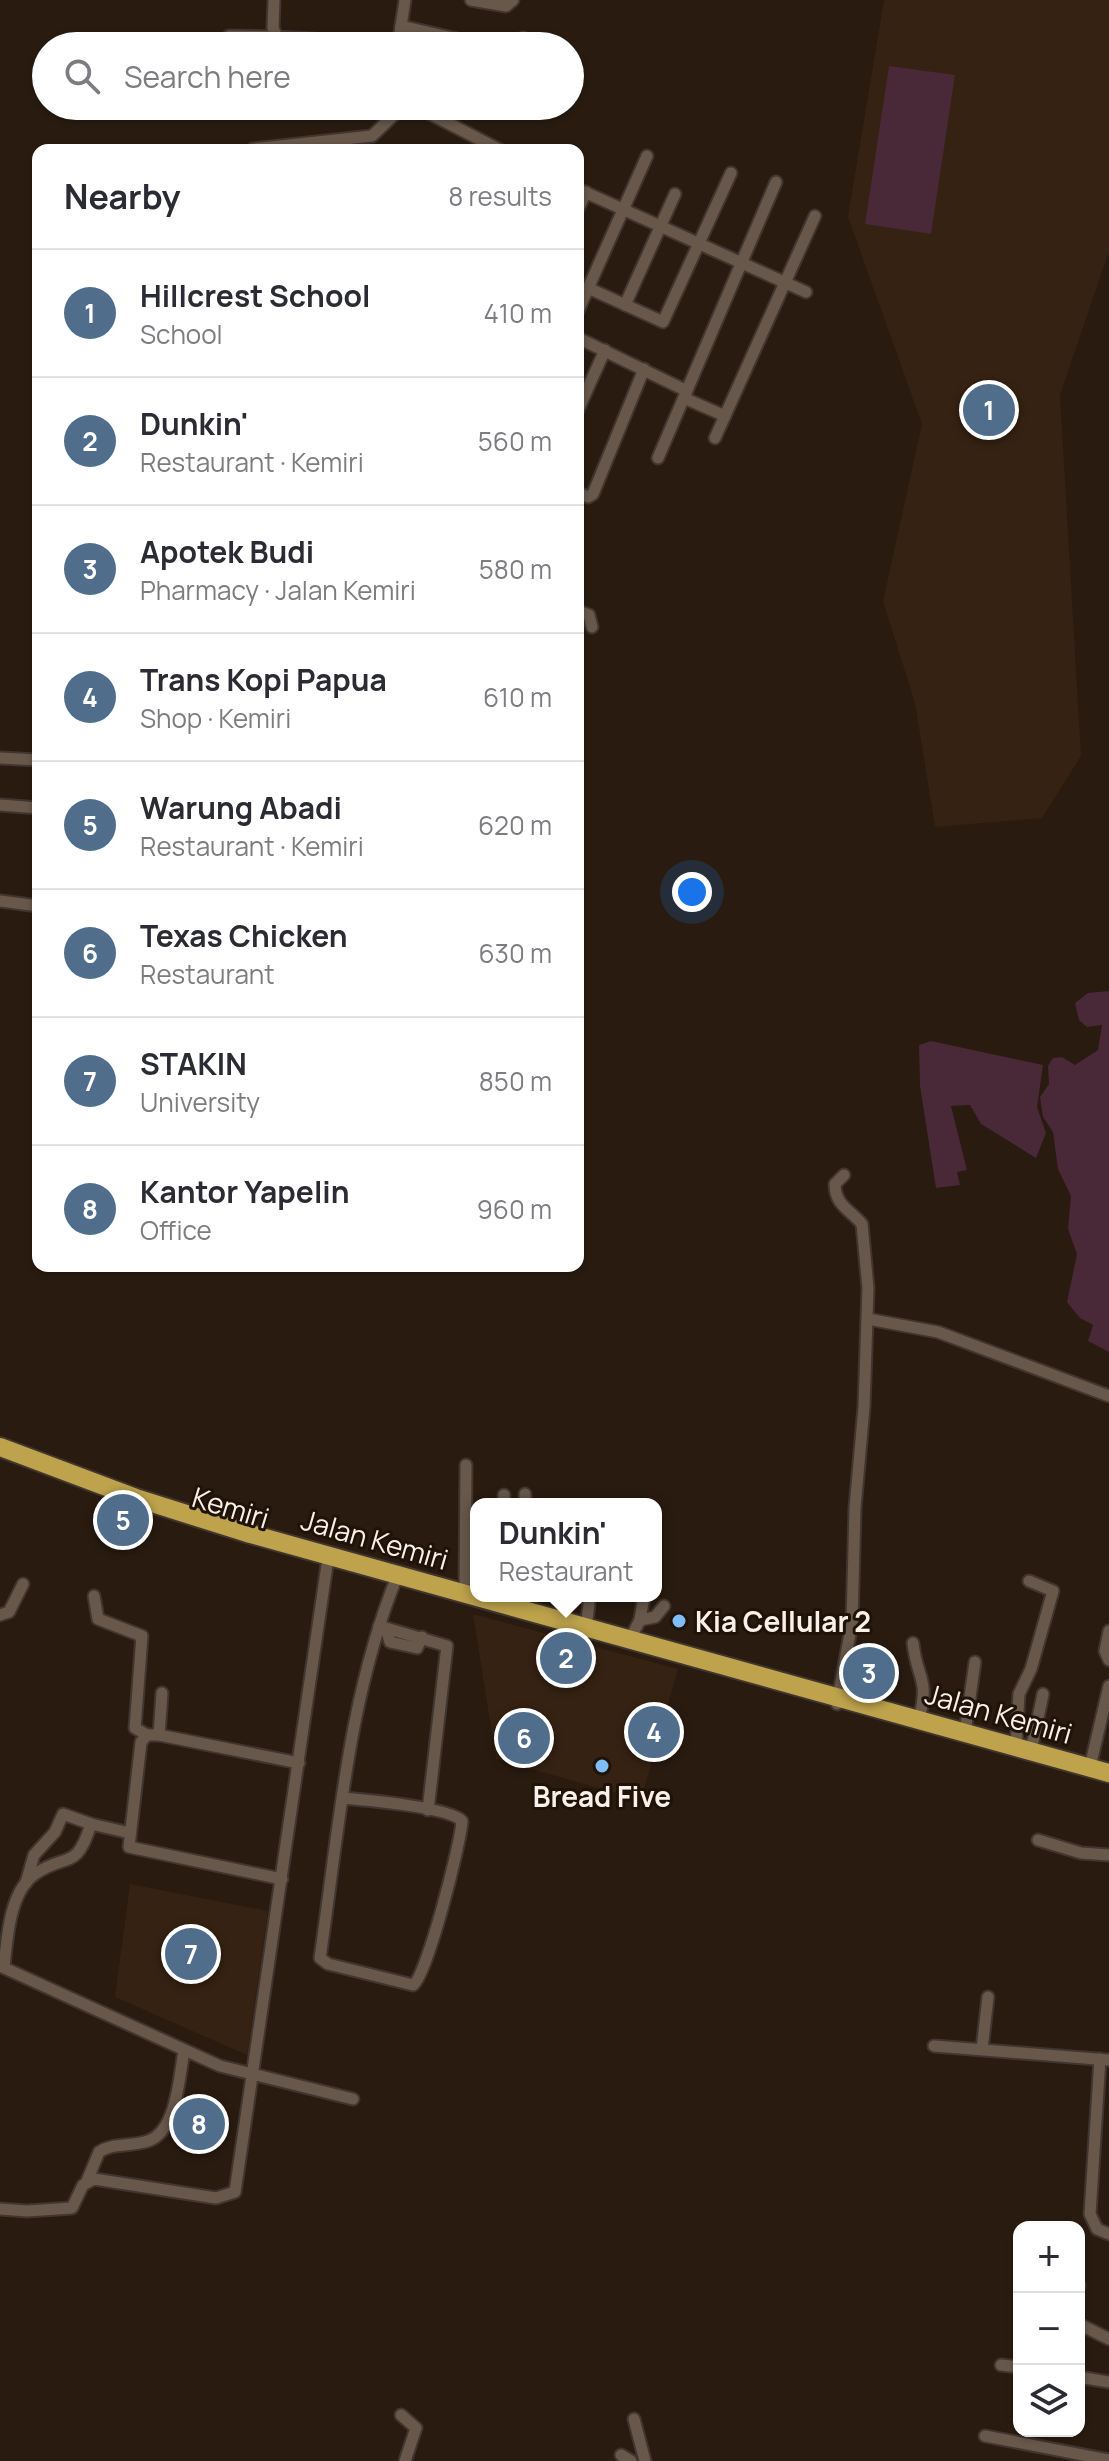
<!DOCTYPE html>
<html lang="en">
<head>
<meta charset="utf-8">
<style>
	body { margin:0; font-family:Manrope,sans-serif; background:#f7f7f7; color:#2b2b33 }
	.controls { position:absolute; right:24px; bottom:24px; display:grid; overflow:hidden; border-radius:16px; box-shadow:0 2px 6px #0004 }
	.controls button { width:72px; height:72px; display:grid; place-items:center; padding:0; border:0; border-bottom:2px solid #e1e1e2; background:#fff; color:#2b2b33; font:40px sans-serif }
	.you { position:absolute; left:692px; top:892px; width:28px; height:28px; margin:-20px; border:6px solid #fff; border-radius:50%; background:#1a73e8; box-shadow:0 0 0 12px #1a73e833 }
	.badge { display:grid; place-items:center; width:52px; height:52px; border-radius:50%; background:#506d8c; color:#fff; font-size:26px; font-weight:700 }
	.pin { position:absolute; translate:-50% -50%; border:4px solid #fff; box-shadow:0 2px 8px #0006 }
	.popup { position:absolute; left:470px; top:1498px; width:192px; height:104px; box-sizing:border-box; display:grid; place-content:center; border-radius:16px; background:#fff; filter:drop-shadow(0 2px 6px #0005); font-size:26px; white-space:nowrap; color:#7c7c81 }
	.popup b { font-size:30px; color:#2b2b33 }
	.popup::after { content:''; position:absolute; left:50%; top:100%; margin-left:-16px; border:16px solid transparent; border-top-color:#fff }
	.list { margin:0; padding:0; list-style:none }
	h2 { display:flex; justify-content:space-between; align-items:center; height:104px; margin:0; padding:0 32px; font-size:34px }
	h2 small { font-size:26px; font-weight:400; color:#7c7c81 }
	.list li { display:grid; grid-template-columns:52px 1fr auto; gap:24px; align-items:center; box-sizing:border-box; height:128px; padding:0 32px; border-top:2px solid #e1e1e2 }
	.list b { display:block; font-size:30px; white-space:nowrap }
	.list p { margin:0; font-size:26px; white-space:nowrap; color:#7c7c81 }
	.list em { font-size:26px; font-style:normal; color:#7c7c81 }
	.icon { flex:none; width:44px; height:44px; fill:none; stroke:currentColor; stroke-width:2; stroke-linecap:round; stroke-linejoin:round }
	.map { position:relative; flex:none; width:1109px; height:2461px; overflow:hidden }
	.search { position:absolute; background:#fff; box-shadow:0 2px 6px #0004; left:32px; top:32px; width:552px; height:88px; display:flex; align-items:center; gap:20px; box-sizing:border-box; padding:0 28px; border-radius:44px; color:#7c7c81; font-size:30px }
	.panel { position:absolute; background:#fff; box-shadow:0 2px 6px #0004; left:32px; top:144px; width:552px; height:1128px; border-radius:16px }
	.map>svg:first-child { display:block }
	.built { fill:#352212 }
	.green { fill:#492838 }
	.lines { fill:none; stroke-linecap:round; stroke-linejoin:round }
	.minor-casing { stroke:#40352f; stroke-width:15 }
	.trunk-casing { stroke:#40352f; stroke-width:22 }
	.minor { stroke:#68584b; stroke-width:11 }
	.trunk { stroke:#bea34c; stroke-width:18 }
	.poi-dot { fill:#7ebdf9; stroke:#1f1207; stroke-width:3 }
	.labels { text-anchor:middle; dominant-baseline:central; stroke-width:6; stroke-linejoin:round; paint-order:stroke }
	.street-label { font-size:28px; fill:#faf0e9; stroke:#1f1207 }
	.poi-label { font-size:28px; font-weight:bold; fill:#faf0e9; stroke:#1f1207; text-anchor:start }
</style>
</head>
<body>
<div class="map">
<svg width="1109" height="2461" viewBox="0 0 1109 2461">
	<rect width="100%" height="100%" fill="#291b10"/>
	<!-- built -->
	<g class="built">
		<polygon points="884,0 1109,0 1109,251 1060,395 1081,756 1042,818 935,827 915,703 883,601 922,424 848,217"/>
		<polygon points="473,1614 678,1669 641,1800 496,1759"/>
		<polygon points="130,1884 268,1911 247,2055 115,1997"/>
	</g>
	<!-- green -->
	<g class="green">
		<polygon points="889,66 955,75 931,234 865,224"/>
		<polygon points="1109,991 1109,1352 1088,1341 1093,1325 1080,1318 1067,1302 1077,1254 1068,1229 1071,1196 1058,1169 1053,1132 1043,1117 1040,1097 1049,1084 1048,1066 1053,1058 1062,1057 1075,1065 1098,1050 1102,1025 1087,1027 1079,1020 1075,1003 1088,993"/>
		<polygon points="931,1041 1043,1065 1037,1107 1046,1133 1036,1158 981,1124 970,1105 951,1106 967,1170 957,1172 960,1185 936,1188 920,1086 919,1045"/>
	</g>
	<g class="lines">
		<defs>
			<g id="minor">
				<polyline points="274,0 273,28 277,37 398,44"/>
				<polyline points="471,0 506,6 513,0"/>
				<polyline points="401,26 488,46"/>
				<polyline points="229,36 277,37 272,46"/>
				<polyline points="398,46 405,0"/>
				<polyline points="508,46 523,38"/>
				<polyline points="415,106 500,150"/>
				<polyline points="253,149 372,136 403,106"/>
				<polyline points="578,189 806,292"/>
				<polyline points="578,209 586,192"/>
				<polyline points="588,288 663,322 731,173"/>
				<polyline points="625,305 675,194"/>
				<polyline points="578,311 647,156"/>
				<polyline points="578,338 687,391"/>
				<polyline points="684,398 725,416"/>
				<polyline points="578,410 605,350"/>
				<polyline points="715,438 815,216"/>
				<polyline points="658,458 776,182"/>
				<polyline points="578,493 588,497 593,494 644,369"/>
				<polyline points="578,611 589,615 592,627"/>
				<polyline points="0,758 38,760"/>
				<polyline points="0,805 38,808"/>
				<polyline points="0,901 38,906"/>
				<polyline points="868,1319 938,1332 1109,1396"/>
				<polyline points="504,1504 504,1495"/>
				<polyline points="525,1504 525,1494"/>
				<polyline points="465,1593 466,1465"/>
				<polyline points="94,1596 98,1619 142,1636 135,1728 147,1735"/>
				<polyline points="0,1615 9,1612 23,1584"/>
				<polyline points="640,1620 655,1617 664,1606"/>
				<polyline points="379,1626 447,1646 428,1810"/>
				<polyline points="586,1627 589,1604"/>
				<polyline points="386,1628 390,1642 417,1648 422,1637"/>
				<polyline points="1109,1631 1105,1651 1109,1660"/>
				<polyline points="630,1639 640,1620 644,1596"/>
				<path d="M913 1643C917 1680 930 1678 919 1719"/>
				<path d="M837 1704 852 1623 855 1508 864 1407 868 1288 862 1224C849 1209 835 1205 835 1184L844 1175"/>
				<polyline points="965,1732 975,1662"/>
				<polyline points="159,1735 162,1693"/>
				<polyline points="1016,1747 1019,1694 1031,1669 1053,1591 1029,1581"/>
				<polyline points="1031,1751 1043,1694"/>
				<polyline points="1090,1767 1109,1686"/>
				<path d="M343 1798C365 1800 449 1807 462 1821 461 1842 427 1976 413 1985L328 1964 320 1958C339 1829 348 1696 398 1574"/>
				<polyline points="1038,1840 1081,1853 1109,1855"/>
				<polyline points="282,1879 129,1847 141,1742 147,1735 159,1735 299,1763"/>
				<polyline points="26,1883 34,1855 55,1832 63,1814 91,1824"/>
				<polyline points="0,1966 220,2066 353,2099"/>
				<path d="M4 1967C7 1940 9 1892 35 1874 67 1852 76 1872 91 1824L130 1833"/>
				<polyline points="934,2046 1109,2060"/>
				<polyline points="982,2049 988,1997"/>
				<polyline points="1100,2059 1090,2214 1097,2229 1109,2234"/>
				<path d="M87 2181 99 2152C114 2142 131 2147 148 2141 177 2131 179 2077 184 2051"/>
				<polyline points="0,2209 27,2211 72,2208 83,2185 94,2179 216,2198 235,2192 327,1565"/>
				<polyline points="1079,2286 1079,2285"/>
				<polyline points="1079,2324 1109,2339"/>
				<polyline points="1001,2365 1019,2367"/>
				<polyline points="1079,2377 1109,2382"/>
				<polyline points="401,2415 416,2428 405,2461"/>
				<polyline points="634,2419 645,2461"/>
				<polyline points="985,2436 1109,2460"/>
				<polyline points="621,2455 631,2461"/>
			</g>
			<polyline id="trunk" points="0,1447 136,1498 247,1533 1109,1773"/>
		</defs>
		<!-- minor casing -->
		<use href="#minor" class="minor-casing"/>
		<!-- trunk casing -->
		<use href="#trunk" class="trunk-casing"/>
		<!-- minor -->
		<use href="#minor" class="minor"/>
		<!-- trunk -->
		<use href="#trunk" class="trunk"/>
	</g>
	<!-- markers -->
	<g class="poi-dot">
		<circle cx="679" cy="1621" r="8"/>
		<circle cx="602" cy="1766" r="8"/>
	</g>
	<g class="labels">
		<!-- street labels -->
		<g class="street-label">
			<text transform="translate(231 1507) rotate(17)">Kemiri</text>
			<text transform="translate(375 1539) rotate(16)">Jalan Kemiri</text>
			<text transform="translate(999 1713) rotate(16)">Jalan Kemiri</text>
		</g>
		<!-- poi labels -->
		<g class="poi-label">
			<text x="695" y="1621">Kia Cellular 2</text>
			<text x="602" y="1796" text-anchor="middle">Bread Five</text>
		</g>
	</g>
</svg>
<div class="controls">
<button>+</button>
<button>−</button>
<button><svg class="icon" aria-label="layers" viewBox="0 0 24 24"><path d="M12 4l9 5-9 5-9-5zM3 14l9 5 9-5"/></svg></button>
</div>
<div class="you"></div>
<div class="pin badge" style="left:989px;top:410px">1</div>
<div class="pin badge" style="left:566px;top:1658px">2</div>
<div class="popup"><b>Dunkin'</b>Restaurant</div>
<div class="pin badge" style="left:869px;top:1673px">3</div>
<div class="pin badge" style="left:654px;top:1732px">4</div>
<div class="pin badge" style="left:123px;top:1520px">5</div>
<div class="pin badge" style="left:524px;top:1738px">6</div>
<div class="pin badge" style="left:191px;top:1954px">7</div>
<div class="pin badge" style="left:199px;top:2124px">8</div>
<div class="search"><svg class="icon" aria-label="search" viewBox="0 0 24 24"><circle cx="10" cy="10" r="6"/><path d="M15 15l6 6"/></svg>Search here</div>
<section class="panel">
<h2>Nearby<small>8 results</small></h2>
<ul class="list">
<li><span class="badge">1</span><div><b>Hillcrest School</b><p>School</p></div><em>410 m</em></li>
<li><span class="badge">2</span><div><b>Dunkin'</b><p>Restaurant · Kemiri</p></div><em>560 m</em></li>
<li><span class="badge">3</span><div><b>Apotek Budi</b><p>Pharmacy · Jalan Kemiri</p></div><em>580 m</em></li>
<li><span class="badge">4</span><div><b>Trans Kopi Papua</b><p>Shop · Kemiri</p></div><em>610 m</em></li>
<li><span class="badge">5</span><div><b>Warung Abadi</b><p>Restaurant · Kemiri</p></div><em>620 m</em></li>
<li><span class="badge">6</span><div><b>Texas Chicken</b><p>Restaurant</p></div><em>630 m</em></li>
<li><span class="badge">7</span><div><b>STAKIN</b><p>University</p></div><em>850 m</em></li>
<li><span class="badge">8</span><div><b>Kantor Yapelin</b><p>Office</p></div><em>960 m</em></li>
</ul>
</section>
</div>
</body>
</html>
